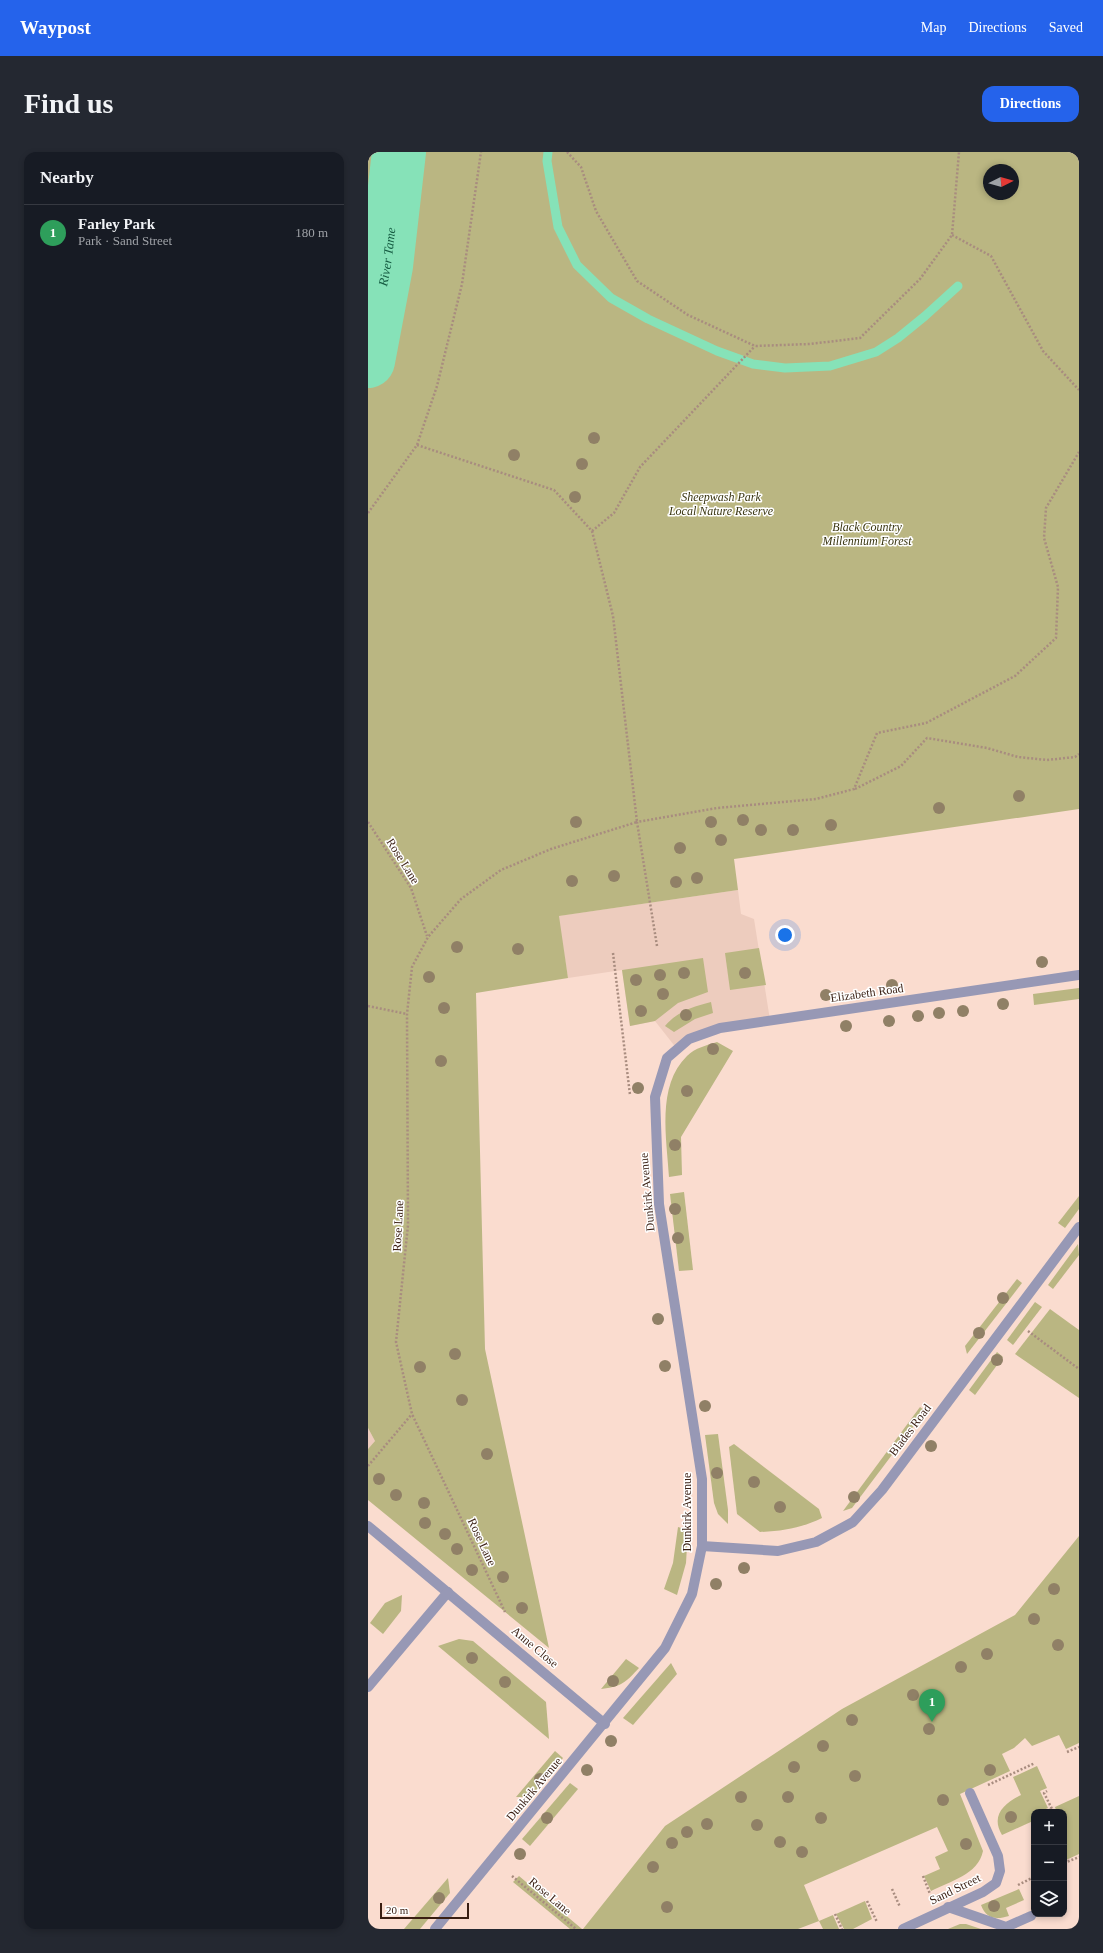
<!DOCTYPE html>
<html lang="en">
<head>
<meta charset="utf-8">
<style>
	body { margin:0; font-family:"Times New Roman",serif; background:#242831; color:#f1f3f6 }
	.controls { position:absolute; right:12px; bottom:12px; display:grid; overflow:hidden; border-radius:8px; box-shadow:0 2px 6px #0003 }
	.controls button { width:36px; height:36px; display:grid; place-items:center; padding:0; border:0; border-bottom:1px solid #363941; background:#171b24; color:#f1f3f6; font:20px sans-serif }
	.compass { position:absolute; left:615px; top:12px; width:36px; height:36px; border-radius:50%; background:#171b24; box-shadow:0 2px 6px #0003; rotate:85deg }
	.scale { position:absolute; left:12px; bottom:10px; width:89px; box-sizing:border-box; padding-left:4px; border:2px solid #391e12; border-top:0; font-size:11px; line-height:14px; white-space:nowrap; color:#391e12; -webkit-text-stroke:3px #fff; paint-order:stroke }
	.you { position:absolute; left:417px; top:783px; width:14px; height:14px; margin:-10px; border:3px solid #fff; border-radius:50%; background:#1a73e8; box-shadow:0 0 0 6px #1a73e833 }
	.badge { display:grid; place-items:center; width:26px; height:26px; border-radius:50%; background:#2563eb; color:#fff; font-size:13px; font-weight:700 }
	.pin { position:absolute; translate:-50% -33px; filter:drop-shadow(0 1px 2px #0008) }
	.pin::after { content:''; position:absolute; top:21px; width:14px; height:12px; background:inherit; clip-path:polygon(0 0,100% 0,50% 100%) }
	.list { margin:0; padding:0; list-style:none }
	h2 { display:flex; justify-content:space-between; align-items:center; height:52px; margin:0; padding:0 16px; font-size:17px }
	h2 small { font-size:13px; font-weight:400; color:#9ea1a6 }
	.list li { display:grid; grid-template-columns:26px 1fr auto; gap:12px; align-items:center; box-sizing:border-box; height:56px; padding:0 16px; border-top:1px solid #363941 }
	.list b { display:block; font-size:15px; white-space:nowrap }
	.list p { margin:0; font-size:13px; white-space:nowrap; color:#9ea1a6 }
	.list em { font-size:13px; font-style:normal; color:#9ea1a6 }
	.icon { flex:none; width:22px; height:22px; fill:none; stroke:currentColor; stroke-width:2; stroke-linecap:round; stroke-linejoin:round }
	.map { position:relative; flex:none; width:711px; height:1777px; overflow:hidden; border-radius:12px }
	header { display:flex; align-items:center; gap:24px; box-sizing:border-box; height:56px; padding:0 20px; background:#2563eb; color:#fff }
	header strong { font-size:19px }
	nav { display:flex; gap:22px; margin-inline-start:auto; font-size:14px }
	.intro { display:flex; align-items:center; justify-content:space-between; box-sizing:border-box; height:96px; padding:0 24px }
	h1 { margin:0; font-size:28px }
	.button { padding:10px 18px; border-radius:12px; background:#2563eb; color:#fff; font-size:14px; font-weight:700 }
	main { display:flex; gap:24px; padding:0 24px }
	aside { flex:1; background:#171b24; border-radius:12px; box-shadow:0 2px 6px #0003 }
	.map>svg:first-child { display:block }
	.built { fill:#edccbe }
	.green { fill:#bab682; fill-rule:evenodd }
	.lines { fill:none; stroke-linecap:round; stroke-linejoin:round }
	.stream { stroke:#86e2b8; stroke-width:9 }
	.river { stroke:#86e2b8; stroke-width:54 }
	.path { stroke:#a88c7f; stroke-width:2.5; stroke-dasharray:2 2; stroke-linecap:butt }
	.lane { stroke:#9798b5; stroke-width:10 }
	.street { stroke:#9798b5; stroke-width:10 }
	.tree { fill:#908066 }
	.labels { text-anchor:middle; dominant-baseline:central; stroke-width:3; stroke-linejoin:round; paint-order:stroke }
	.park-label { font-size:12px; font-style:italic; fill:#393510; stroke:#fff }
	.street-label { font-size:12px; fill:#391e12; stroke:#fff }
	.water-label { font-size:13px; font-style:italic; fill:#165d43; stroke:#fff }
</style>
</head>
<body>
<header>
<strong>Waypost</strong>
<nav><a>Map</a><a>Directions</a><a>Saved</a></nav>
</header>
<div class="intro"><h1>Find us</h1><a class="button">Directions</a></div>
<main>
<aside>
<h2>Nearby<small></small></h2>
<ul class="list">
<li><span class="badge" style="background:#2e9e5b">1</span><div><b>Farley Park</b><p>Park · Sand Street</p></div><em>180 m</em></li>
</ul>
</aside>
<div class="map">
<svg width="711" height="1777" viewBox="0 0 711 1777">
	<rect width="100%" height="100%" fill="#fadccf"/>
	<!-- built -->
	<g class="built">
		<polygon points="370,738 373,762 386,767 402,868 352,876 309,897 287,869 262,874 254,818 200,826 190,764"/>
		<polygon points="0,1276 7,1289 0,1297"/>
	</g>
	<!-- green -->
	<g class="green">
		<path d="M0 0H711V657L366 707 370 738 191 764 200 826 108 841 117 1197 181 1496 0 1348V1297L7 1289 0 1276ZM621 18H645V42H621Z"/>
		<polygon points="391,796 398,833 362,838 357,801"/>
		<polygon points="335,806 340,840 310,851 287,869 262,874 254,818"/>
		<polygon points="711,836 711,847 666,853 665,842"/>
		<path d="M343 850 345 861 327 867 306 880 297 874C310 859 324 855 343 850Z"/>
		<path d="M349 890 365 899 313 985 314 1023 301 1025C299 987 288 934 319 904 327 896 339 893 349 890Z"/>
		<polygon points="316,1040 325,1118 311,1119 302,1042"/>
		<polygon points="711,1044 711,1057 697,1076 690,1071"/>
		<polygon points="710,1092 711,1103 685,1137 680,1133"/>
		<polygon points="649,1127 654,1131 599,1202 597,1194"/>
		<polygon points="667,1150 674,1155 645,1193 639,1188"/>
		<polygon points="682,1157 711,1178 711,1246 647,1202"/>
		<polygon points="629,1200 635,1205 607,1243 601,1238"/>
		<polygon points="552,1255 557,1259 484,1356 475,1359"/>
		<polygon points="350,1282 360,1358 360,1372 350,1362 346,1351 337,1283"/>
		<path d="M366 1292 451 1357 454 1366C433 1376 415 1379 392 1380L369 1362 361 1295Z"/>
		<polygon points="310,1375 320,1378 318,1411 309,1443 296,1437 305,1411"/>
		<path d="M711 1384V1591L698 1597 691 1583 664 1594 657 1586 646 1596 634 1602 642 1619 592 1642 615 1699C610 1723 582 1729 563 1739L556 1724 572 1717 567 1705 580 1699 569 1675 436 1733 451 1769 465 1763 471 1777H455L451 1769 430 1777H215L297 1674 474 1557 647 1463Z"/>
		<polygon points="34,1443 33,1459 15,1482 2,1471 17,1451"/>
		<polygon points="91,1487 105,1489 178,1550 181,1587 70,1494"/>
		<path d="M258 1507 271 1516C258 1530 253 1535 233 1537Z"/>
		<polygon points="303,1511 309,1522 265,1573 255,1566"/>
		<polygon points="187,1599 195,1606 163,1645 148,1645"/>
		<path d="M669 1614 679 1636 672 1639 680 1656 671 1660H666V1662L663 1664 665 1669 634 1683C622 1663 637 1651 653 1643L645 1625Z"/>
		<polygon points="202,1631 210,1637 162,1694 154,1687"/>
		<polygon points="711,1644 711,1702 696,1709 696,1660 684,1660 688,1658 687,1655"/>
		<polygon points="151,1724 214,1777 202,1777 145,1730"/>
		<polygon points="80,1726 82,1741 52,1777 36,1777"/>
		<path d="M651 1737 656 1748 638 1756 641 1764C628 1768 618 1767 613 1753Z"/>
		<polygon points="497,1749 504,1767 485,1777 476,1777 468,1762"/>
		<polygon points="592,1772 598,1772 613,1777 580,1777"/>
	</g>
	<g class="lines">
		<!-- stream -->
		<polyline class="stream" points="180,0 179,9 190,75 209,113 243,146 280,167 349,199 385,212 417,216 462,214 508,200 530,186 557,164 590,134"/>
		<!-- river -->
		<path class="river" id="s1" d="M0 209 18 114 31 0"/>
		<!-- path -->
		<g class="path">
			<polyline points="199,0 213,15 228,59 269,129 320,163 387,194 442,192 492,186 552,127 584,83 591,0"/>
			<polyline points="584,83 623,104 675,199 711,238"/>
			<polyline points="49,293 186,338 224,379 245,464 269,670 183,697 133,718 93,747 60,785 44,815 39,862 40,1073 28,1190 44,1262 137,1460"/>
			<polyline points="0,361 49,293 69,234 94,132 113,0"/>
			<polyline points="224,379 246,361 272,315 387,194"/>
			<polyline points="487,637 533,614 559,586 619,596 650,605 679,608 707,605 711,602"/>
			<polyline points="0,670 43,736 59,784"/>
			<polyline points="289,794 269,670 349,656 448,647 486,637 509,581 558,571 647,524 688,486 690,435 676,386 678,356 711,300"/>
			<polyline points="245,801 262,943"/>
			<polyline points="0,854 39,862"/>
			<polyline points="660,1179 711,1217"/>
			<polyline points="0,1314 44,1262"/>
			<polyline points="699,1600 711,1595"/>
			<polyline points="620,1633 667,1611"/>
			<polyline points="677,1660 684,1657 676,1641 679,1639"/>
			<polyline points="696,1711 711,1705"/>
			<polyline points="144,1724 208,1777"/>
			<polyline points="555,1724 562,1742"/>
			<polyline points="650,1733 666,1725"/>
			<polyline points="524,1737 532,1755"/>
			<polyline points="499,1749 509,1770"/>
			<polyline points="467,1762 474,1777"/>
		</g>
		<!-- lane -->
		<polyline class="lane" points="580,1755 638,1775 663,1764"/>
		<!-- street -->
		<g class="street">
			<polyline points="0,1374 237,1572"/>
			<polyline points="334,1394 410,1399 448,1390 485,1370 514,1338 711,1075"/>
			<polyline points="0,1535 80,1440"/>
			<polyline points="67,1777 297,1496 324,1442 334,1394 334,1327 291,1052 287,945 299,906 321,887 352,876 711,823"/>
			<polyline points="535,1777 615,1740 628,1731 632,1719 630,1704 602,1641"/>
		</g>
	</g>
	<!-- trees -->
	<g class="tree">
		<circle cx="226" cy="286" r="6"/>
		<circle cx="146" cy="303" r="6"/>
		<circle cx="214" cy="312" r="6"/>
		<circle cx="207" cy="345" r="6"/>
		<circle cx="651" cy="644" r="6"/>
		<circle cx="571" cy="656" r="6"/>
		<circle cx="375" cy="668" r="6"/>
		<circle cx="208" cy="670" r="6"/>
		<circle cx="343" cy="670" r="6"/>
		<circle cx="463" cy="673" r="6"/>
		<circle cx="393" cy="678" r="6"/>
		<circle cx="425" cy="678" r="6"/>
		<circle cx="353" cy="688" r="6"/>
		<circle cx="312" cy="696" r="6"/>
		<circle cx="246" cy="724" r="6"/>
		<circle cx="329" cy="726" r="6"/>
		<circle cx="204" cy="729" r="6"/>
		<circle cx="308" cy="730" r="6"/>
		<circle cx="89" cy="795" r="6"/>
		<circle cx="150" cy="797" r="6"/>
		<circle cx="674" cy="810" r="6"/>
		<circle cx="316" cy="821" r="6"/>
		<circle cx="377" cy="821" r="6"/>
		<circle cx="292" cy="823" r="6"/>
		<circle cx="61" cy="825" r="6"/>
		<circle cx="268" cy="828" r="6"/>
		<circle cx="524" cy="833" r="6"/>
		<circle cx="295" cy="842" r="6"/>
		<circle cx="458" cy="843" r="6"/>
		<circle cx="635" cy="852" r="6"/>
		<circle cx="76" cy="856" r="6"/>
		<circle cx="273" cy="859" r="6"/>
		<circle cx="595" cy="859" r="6"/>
		<circle cx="571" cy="861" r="6"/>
		<circle cx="318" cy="863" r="6"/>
		<circle cx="550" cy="864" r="6"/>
		<circle cx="521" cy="869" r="6"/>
		<circle cx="478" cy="874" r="6"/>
		<circle cx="345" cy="897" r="6"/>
		<circle cx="73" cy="909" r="6"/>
		<circle cx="270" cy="936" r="6"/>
		<circle cx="319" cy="939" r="6"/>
		<circle cx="307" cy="993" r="6"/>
		<circle cx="307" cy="1057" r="6"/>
		<circle cx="310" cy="1086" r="6"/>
		<circle cx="635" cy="1146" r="6"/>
		<circle cx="290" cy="1167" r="6"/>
		<circle cx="611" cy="1181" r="6"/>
		<circle cx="87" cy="1202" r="6"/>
		<circle cx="629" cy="1208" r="6"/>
		<circle cx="297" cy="1214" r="6"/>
		<circle cx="52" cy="1215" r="6"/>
		<circle cx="94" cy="1248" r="6"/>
		<circle cx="337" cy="1254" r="6"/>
		<circle cx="563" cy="1294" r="6"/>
		<circle cx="119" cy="1302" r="6"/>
		<circle cx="349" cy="1321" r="6"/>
		<circle cx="11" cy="1327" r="6"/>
		<circle cx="386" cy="1330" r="6"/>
		<circle cx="28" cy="1343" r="6"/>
		<circle cx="486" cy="1345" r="6"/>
		<circle cx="56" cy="1351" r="6"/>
		<circle cx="412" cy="1355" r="6"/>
		<circle cx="57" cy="1371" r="6"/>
		<circle cx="77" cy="1382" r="6"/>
		<circle cx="89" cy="1397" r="6"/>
		<circle cx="376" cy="1416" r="6"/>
		<circle cx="104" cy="1418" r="6"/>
		<circle cx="135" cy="1425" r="6"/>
		<circle cx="348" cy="1432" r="6"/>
		<circle cx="686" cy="1437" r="6"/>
		<circle cx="154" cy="1456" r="6"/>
		<circle cx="666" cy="1467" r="6"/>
		<circle cx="690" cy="1493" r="6"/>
		<circle cx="619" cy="1502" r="6"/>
		<circle cx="104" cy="1506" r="6"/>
		<circle cx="593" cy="1515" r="6"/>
		<circle cx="245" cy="1529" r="6"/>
		<circle cx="137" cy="1530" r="6"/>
		<circle cx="545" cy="1543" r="6"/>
		<circle cx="484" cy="1568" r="6"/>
		<circle cx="561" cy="1577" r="6"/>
		<circle cx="243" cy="1589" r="6"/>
		<circle cx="455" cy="1594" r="6"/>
		<circle cx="426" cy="1615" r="6"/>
		<circle cx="219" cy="1618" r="6"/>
		<circle cx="622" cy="1618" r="6"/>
		<circle cx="487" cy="1624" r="6"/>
		<circle cx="172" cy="1627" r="6"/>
		<circle cx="373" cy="1645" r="6"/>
		<circle cx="420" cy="1645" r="6"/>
		<circle cx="575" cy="1648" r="6"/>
		<circle cx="643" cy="1665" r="6"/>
		<circle cx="179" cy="1666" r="6"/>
		<circle cx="453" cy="1666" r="6"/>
		<circle cx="339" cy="1672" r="6"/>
		<circle cx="389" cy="1673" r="6"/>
		<circle cx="319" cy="1680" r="6"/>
		<circle cx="412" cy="1690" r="6"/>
		<circle cx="304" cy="1691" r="6"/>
		<circle cx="598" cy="1692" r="6"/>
		<circle cx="434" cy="1700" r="6"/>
		<circle cx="152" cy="1702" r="6"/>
		<circle cx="285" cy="1715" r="6"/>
		<circle cx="71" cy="1746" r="6"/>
		<circle cx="626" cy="1754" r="6"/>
		<circle cx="299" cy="1755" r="6"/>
	</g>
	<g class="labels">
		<!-- park labels -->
		<g class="park-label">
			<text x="353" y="345">Sheepwash Park<tspan x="353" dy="14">Local Nature Reserve</tspan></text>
			<text x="499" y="375">Black Country<tspan x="499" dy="14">Millennium Forest</tspan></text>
		</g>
		<!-- street labels -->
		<g class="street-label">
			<text transform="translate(35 709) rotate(58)">Rose Lane</text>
			<text transform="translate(499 841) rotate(-8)">Elizabeth Road</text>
			<text transform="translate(279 1040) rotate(-95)">Dunkirk Avenue</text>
			<text transform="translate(30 1074) rotate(-87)">Rose Lane</text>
			<text transform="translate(542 1278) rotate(-53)">Blades Road</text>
			<text transform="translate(319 1360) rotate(-90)">Dunkirk Avenue</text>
			<text transform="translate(114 1390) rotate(65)">Rose Lane</text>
			<text transform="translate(167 1495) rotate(40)">Anne Close</text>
			<text transform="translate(166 1637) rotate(-50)">Dunkirk Avenue</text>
			<text transform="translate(587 1737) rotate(-26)">Sand Street</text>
			<text transform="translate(182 1744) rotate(40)">Rose Lane</text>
		</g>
		<!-- water labels -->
		<g class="water-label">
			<text stroke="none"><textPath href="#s1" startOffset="106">River Tame</textPath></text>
		</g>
	</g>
</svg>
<div class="controls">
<button>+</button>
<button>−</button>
<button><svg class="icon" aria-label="layers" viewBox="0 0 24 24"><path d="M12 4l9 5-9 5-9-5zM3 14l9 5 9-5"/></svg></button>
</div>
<svg class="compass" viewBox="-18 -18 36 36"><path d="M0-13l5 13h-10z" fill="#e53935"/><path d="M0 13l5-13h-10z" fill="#9ea1a6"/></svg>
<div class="scale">20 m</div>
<div class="you"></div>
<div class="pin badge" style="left:564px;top:1570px;background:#2e9e5b">1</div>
</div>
</main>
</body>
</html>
